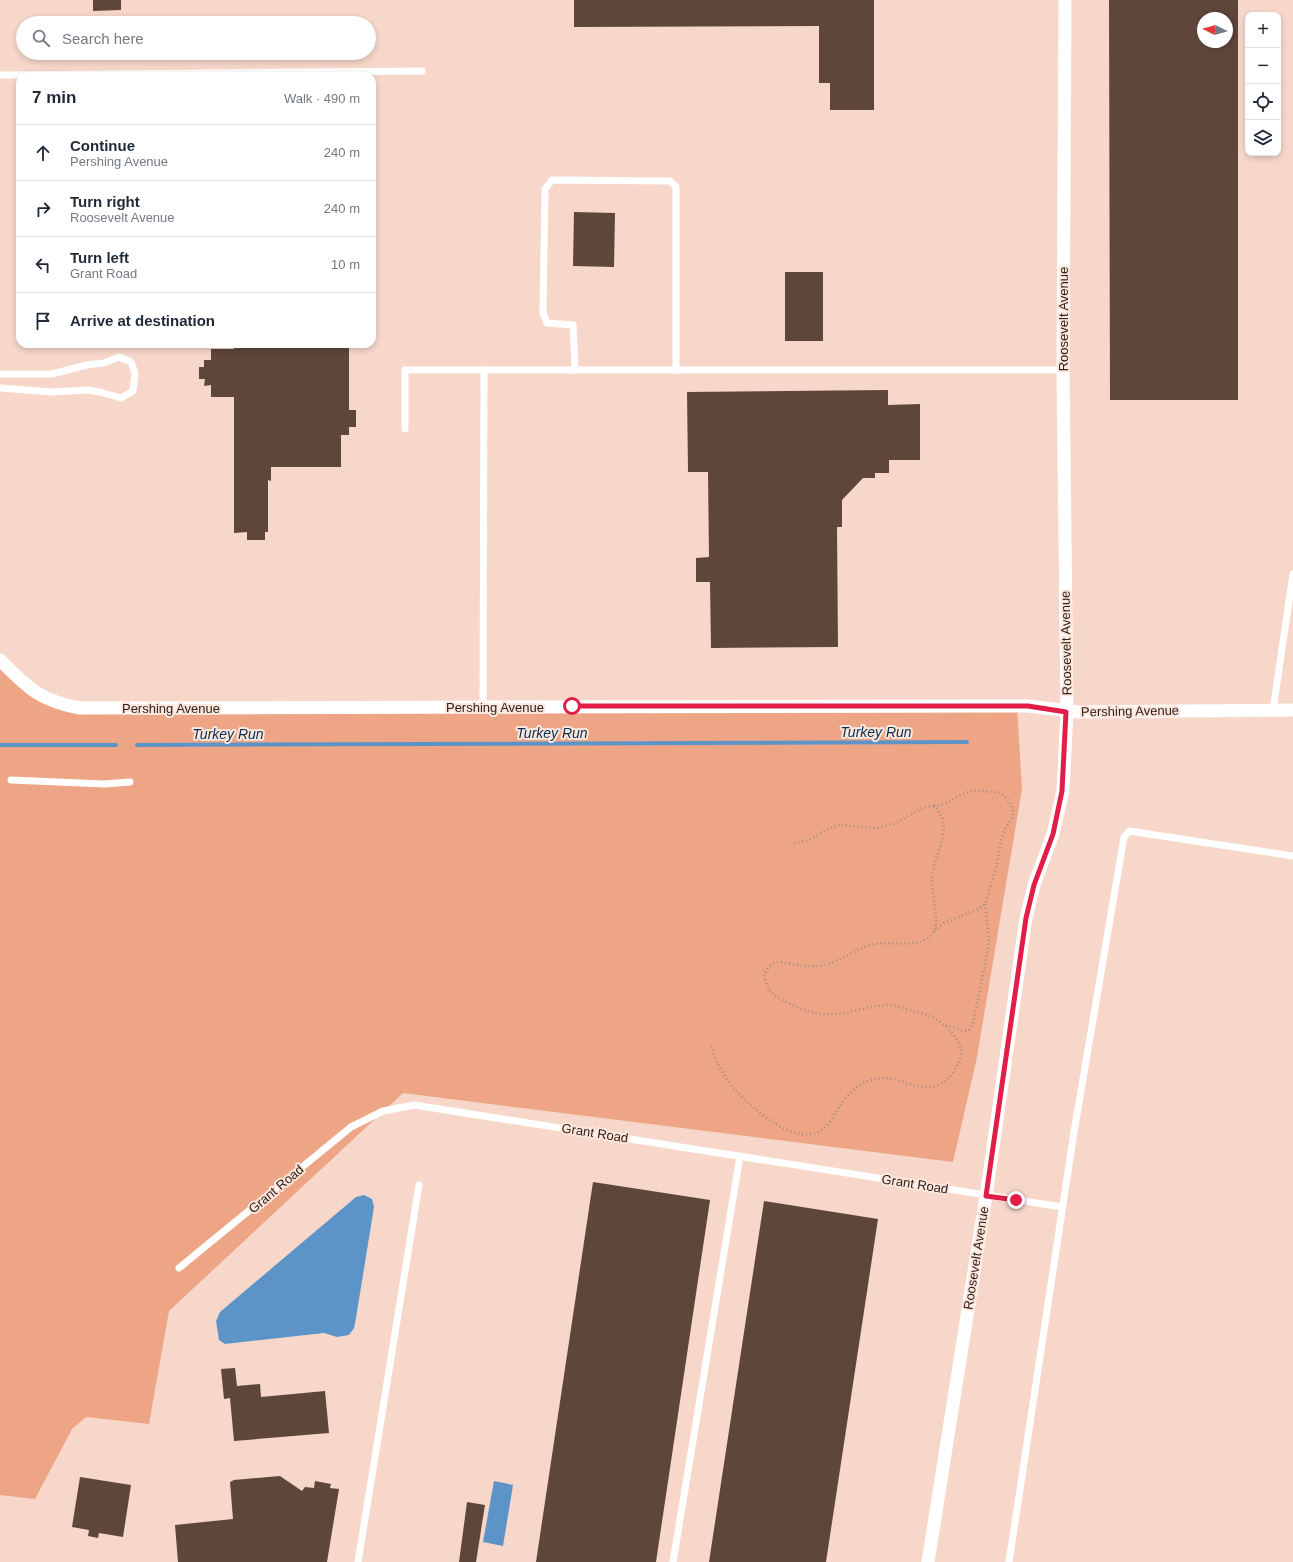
<!DOCTYPE html>
<html lang="en">
<head>
<meta charset="utf-8">
<style>
	body { margin:0; font-family:Helvetica,sans-serif; background:#f2f2f3; color:#1f2937 }
	.controls { position:absolute; right:12px; top:12px; display:grid; overflow:hidden; border-radius:8px; box-shadow:0 2px 6px #0003 }
	.controls button { width:36px; height:36px; display:grid; place-items:center; padding:0; border:0; border-bottom:1px solid #e0e1e3; background:#fff; color:#1f2937; font:20px sans-serif }
	.compass { position:absolute; left:1197px; top:12px; width:36px; height:36px; border-radius:50%; background:#fff; box-shadow:0 2px 6px #0003; rotate:275deg }
	.stop { position:absolute; width:12px; height:12px; margin:-9px; border:3px solid #e11d48; border-radius:50%; background:#fff }
	.stop.end { background:#e11d48; border-color:#fff; box-shadow:0 1px 4px #0008 }
	.list { margin:0; padding:0; list-style:none }
	h2 { display:flex; justify-content:space-between; align-items:center; height:52px; margin:0; padding:0 16px; font-size:17px }
	h2 small { font-size:13px; font-weight:400; color:#747a83 }
	.list li { display:grid; grid-template-columns:26px 1fr auto; gap:12px; align-items:center; box-sizing:border-box; height:56px; padding:0 16px; border-top:1px solid #e0e1e3 }
	.list b { display:block; font-size:15px; white-space:nowrap }
	.list p { margin:0; font-size:13px; white-space:nowrap; color:#747a83 }
	.list em { font-size:13px; font-style:normal; color:#747a83 }
	.icon { flex:none; width:22px; height:22px; fill:none; stroke:currentColor; stroke-width:2; stroke-linecap:round; stroke-linejoin:round }
	.map { position:relative; flex:none; width:1293px; height:1562px; overflow:hidden }
	.search { position:absolute; background:#fff; box-shadow:0 2px 6px #0003; left:16px; top:16px; width:360px; height:44px; display:flex; align-items:center; gap:10px; box-sizing:border-box; padding:0 14px; border-radius:22px; color:#747a83; font-size:15px }
	.panel { position:absolute; background:#fff; box-shadow:0 2px 6px #0003; left:16px; top:72px; width:360px; height:276px; border-radius:12px }
	.map>svg:first-child { display:block }
	.green { fill:#eda585 }
	.water { fill:#5d94c8 }
	.lines { fill:none; stroke-linecap:round; stroke-linejoin:round }
	.stream { stroke:#5d94c8; stroke-width:4 }
	.building { fill:#5e463b; fill-rule:evenodd }
	.path { stroke:#a28b82; stroke-width:2.5; stroke-dasharray:1 3; stroke-linecap:butt }
	.service { stroke:#fff; stroke-width:7 }
	.minor { stroke:#fff; stroke-width:13 }
	.route { stroke:#e11d48; stroke-width:5 }
	.labels { text-anchor:middle; dominant-baseline:central; stroke-width:4; stroke-linejoin:round; paint-order:stroke }
	.street-label { font-size:13px; fill:#2e231e; stroke:#ffe6db }
	.water-label { font-size:14px; font-style:italic; fill:#052f52; stroke:#ffe6db }
</style>
</head>
<body>
<div class="map">
<svg width="1293" height="1562" viewBox="0 0 1293 1562">
	<rect width="100%" height="100%" fill="#f6d7ca"/>
	<!-- green -->
	<polygon class="green" points="0,660 65,705 1017,706 1022,789 977,1057 953,1162 403,1093 169,1311 149,1424 86,1417 72,1429 35,1499 0,1495"/>
	<!-- water -->
	<g class="water">
		<polygon points="364,1195 372,1199 374,1207 356,1318 354,1328 349,1335 337,1337 324,1333 225,1344 219,1340 216,1321 220,1312 356,1197"/>
		<polygon points="494,1481 513,1485 503,1546 483,1542"/>
	</g>
	<g class="lines">
		<!-- stream -->
		<g class="stream">
			<polyline points="0,745 116,745"/>
			<polyline points="137,745 967,742"/>
		</g>
	</g>
	<!-- building -->
	<g class="building">
		<polygon points="93,0 121,0 121,10 93,11"/>
		<polygon points="574,0 874,0 874,110 830,110 830,83 819,83 819,26 574,27"/>
		<path d="M1109 0H1238V400H1110ZM1203 18H1227V42H1203Z"/>
		<polygon points="574,212 615,213 614,267 573,266"/>
		<rect x="785" y="272" width="38" height="69"/>
		<polygon points="234,344 349,344 349,410 356,410 356,427 349,427 349,435 341,435 341,467 271,467 271,481 268,480 268,532 265,532 265,540 247,540 247,532 234,533 234,397 211,397 211,385 204,386 205,379 199,379 199,367 204,367 204,360 211,360 211,349 234,349"/>
		<polygon points="888,390 888,405 920,404 920,460 889,460 889,473 875,473 875,478 863,478 842,500 842,527 837,527 838,647 711,648 710,582 696,582 696,558 709,557 708,472 688,472 687,392"/>
		<polygon points="593,1182 710,1200 656,1562 536,1562"/>
		<polygon points="764,1201 878,1219 826,1562 709,1562"/>
		<polygon points="235,1368 237,1386 260,1384 261,1397 325,1391 329,1433 234,1441 230,1398 224,1399 221,1369"/>
		<polygon points="280,1476 302,1491 305,1487 314,1488 315,1481 331,1484 330,1488 339,1489 327,1562 178,1562 175,1525 233,1519 230,1482 234,1480"/>
		<polygon points="80,1477 131,1485 123,1537 99,1533 98,1538 88,1536 89,1530 72,1527"/>
		<polygon points="467,1502 485,1505 476,1562 459,1562"/>
	</g>
	<g class="lines">
		<!-- path -->
		<g class="path">
			<polyline points="934,806 947,803 958,796 973,790 985,791 1001,793 1009,801 1013,809 1012,819 1006,827 1001,841 996,868 985,904 978,909 944,923 934,931"/>
			<polyline points="946,1025 963,1031 969,1030 973,1024 986,959 989,938 985,904"/>
			<path d="M711 1046C716 1062 725 1079 736 1091 753 1109 798 1149 823 1129 829 1125 832 1118 836 1112 845 1098 854 1085 871 1080 901 1070 926 1105 952 1074 955 1069 961 1061 961 1055 962 1044 955 1036 948 1029 936 1016 922 1013 906 1009 900 1007 894 1005 888 1005 877 1005 869 1008 858 1010 830 1017 815 1016 788 1003 773 996 768 992 764 975 767 969 771 963 779 962 782 962 787 963 791 964 800 965 809 967 818 966 839 964 854 948 874 944 891 941 925 950 934 931 940 920 931 893 932 880 932 874 934 868 935 862 941 841 952 824 934 806L924 807 896 823 878 828 857 827 841 824 828 829 811 839 792 844"/>
		</g>
		<!-- service -->
		<g class="service">
			<polyline points="0,75 422,71"/>
			<polyline points="575,370 573,325 547,323 543,313 545,189 552,180 670,181 676,187 676,370"/>
			<polyline points="0,374 52,374 87,365 104,363 119,357 131,362 135,373 133,391 121,398 100,392 88,390 51,392 0,388"/>
			<polyline points="405,429 405,370 484,370"/>
			<polyline points="483,707 484,370 1063,370"/>
			<polyline points="1273,710 1293,574"/>
			<polyline points="11,780 104,784 130,782"/>
			<polyline points="179,1268 351,1127 383,1111 414,1105 1062,1207"/>
			<polyline points="358,1562 419,1185"/>
			<polyline points="673,1562 740,1156"/>
			<polyline points="1009,1562 1074,1132 1124,837 1129,831 1293,856"/>
		</g>
		<!-- minor -->
		<g class="minor">
			<path d="M0 660C28 688 40 701 80 708L1028 706 1079 712 1293 710"/>
			<polyline points="928,1562 986,1196 1026,918 1034,885 1053,834 1063,791 1067,711 1063,370 1065,0"/>
		</g>
	</g>
	<g class="lines">
		<!-- route -->
		<polyline class="route" points="572,706 1028,706 1066,712 1062,791 1053,834 1034,885 1026,918 986,1196 1016,1200"/>
	</g>
	<g class="labels">
		<!-- street labels -->
		<g class="street-label">
			<text transform="translate(1063 319) rotate(-90)">Roosevelt Avenue</text>
			<text transform="translate(1066 643) rotate(-91)">Roosevelt Avenue</text>
			<text x="495" y="707">Pershing Avenue</text>
			<text x="171" y="708">Pershing Avenue</text>
			<text transform="translate(1130 711) rotate(-1)">Pershing Avenue</text>
			<text transform="translate(595 1133) rotate(9)">Grant Road</text>
			<text transform="translate(915 1184) rotate(9)">Grant Road</text>
			<text transform="translate(276 1189) rotate(-40)">Grant Road</text>
			<text transform="translate(976 1258) rotate(-81)">Roosevelt Avenue</text>
		</g>
		<!-- water labels -->
		<g class="water-label">
			<text x="876" y="732">Turkey Run</text>
			<text x="552" y="733">Turkey Run</text>
			<text x="228" y="734">Turkey Run</text>
		</g>
	</g>
</svg>
<div class="controls">
<button>+</button>
<button>−</button>
<button><svg class="icon" aria-label="locate" viewBox="0 0 24 24"><circle cx="12" cy="12" r="6"/><path d="M12 2v4M12 18v4M2 12h4M18 12h4"/></svg></button>
<button><svg class="icon" aria-label="layers" viewBox="0 0 24 24"><path d="M12 4l9 5-9 5-9-5zM3 14l9 5 9-5"/></svg></button>
</div>
<svg class="compass" viewBox="-18 -18 36 36"><path d="M0-13l5 13h-10z" fill="#e53935"/><path d="M0 13l5-13h-10z" fill="#747a83"/></svg>
<div class="stop" style="left:572px;top:706px"></div>
<div class="stop end" style="left:1016px;top:1200px"></div>
<div class="search"><svg class="icon" aria-label="search" viewBox="0 0 24 24"><circle cx="10" cy="10" r="6"/><path d="M15 15l6 6"/></svg>Search here</div>
<section class="panel">
<h2>7 min<small>Walk · 490 m</small></h2>
<ul class="list">
<li><svg class="icon" aria-label="ahead" viewBox="0 0 24 24"><path d="M12 20V5M6 11l6-6 6 6"/></svg><div><b>Continue</b><p>Pershing Avenue</p></div><em>240 m</em></li>
<li><svg class="icon" aria-label="right" viewBox="0 0 24 24"><path d="M7 20v-9h11M14 6l5 5-5 5"/></svg><div><b>Turn right</b><p>Roosevelt Avenue</p></div><em>240 m</em></li>
<li><svg class="icon" aria-label="left" viewBox="0 0 24 24"><path d="M17 20v-9H6M10 6l-5 5 5 5"/></svg><div><b>Turn left</b><p>Grant Road</p></div><em>10 m</em></li>
<li><svg class="icon" aria-label="arrive" viewBox="0 0 24 24"><path d="M6 21V4h12l-3 4 3 4H6"/></svg><div><b>Arrive at destination</b></div></li>
</ul>
</section>
</div>
</body>
</html>
